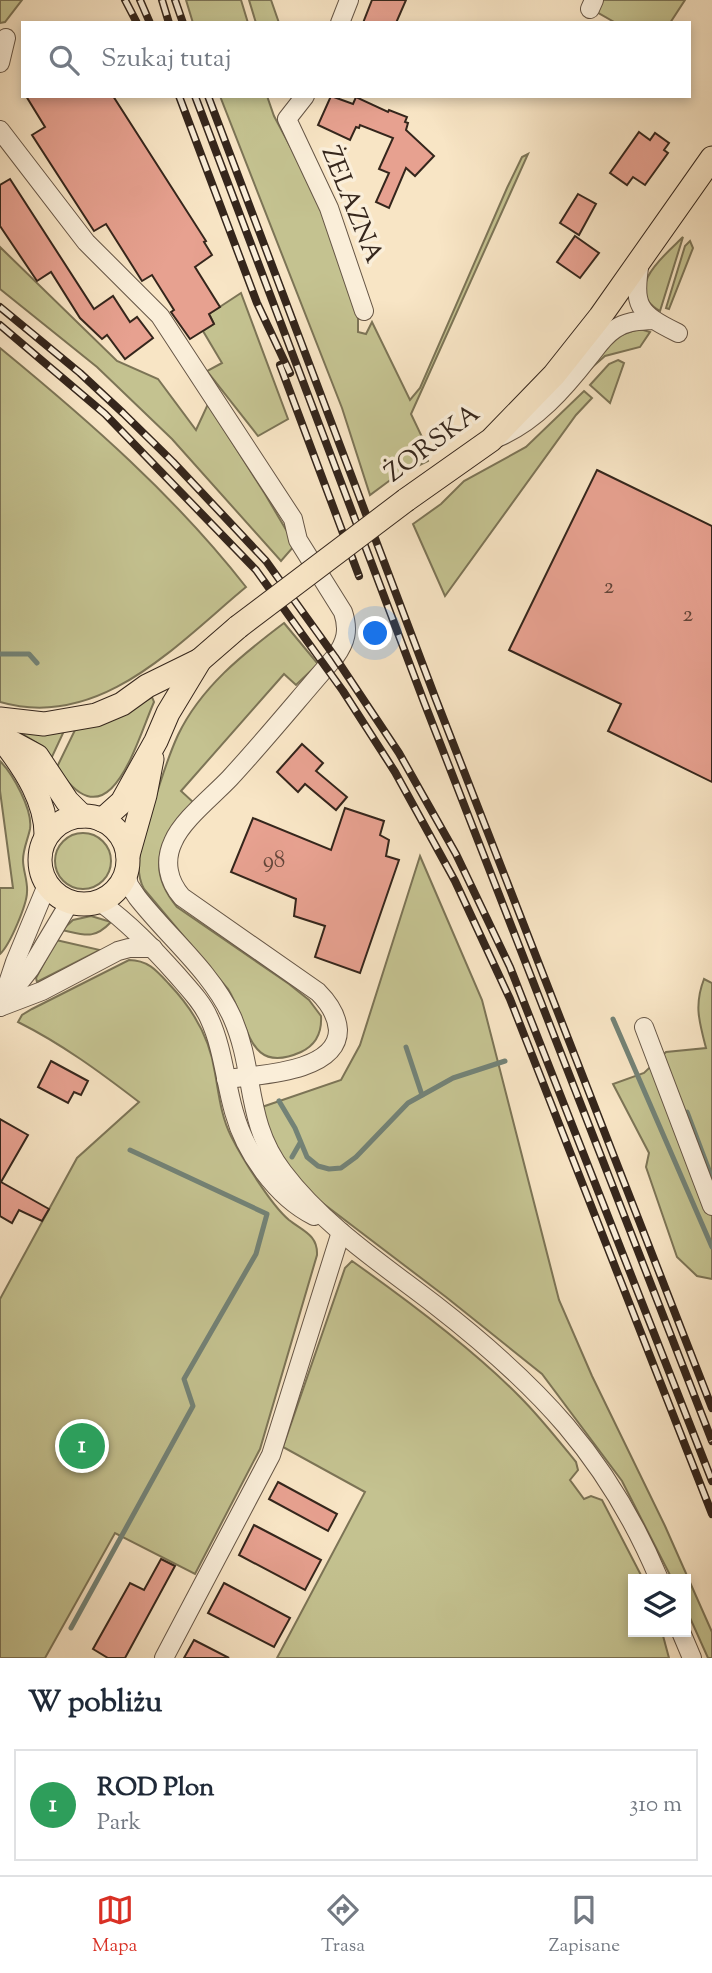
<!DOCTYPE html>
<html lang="pl">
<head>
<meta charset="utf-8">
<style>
	body { margin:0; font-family:"Sorts Mill Goudy",serif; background:#f6f6f7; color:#1f2937 }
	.controls { position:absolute; right:21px; bottom:21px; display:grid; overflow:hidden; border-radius:0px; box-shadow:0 4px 10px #0003 }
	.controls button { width:63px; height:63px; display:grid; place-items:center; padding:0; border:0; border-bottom:2px solid #e0e1e3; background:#fff; color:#1f2937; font:35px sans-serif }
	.you { position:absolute; left:376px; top:634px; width:24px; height:24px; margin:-18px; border:5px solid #fff; border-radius:50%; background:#1a73e8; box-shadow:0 0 0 10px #1a73e833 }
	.badge { display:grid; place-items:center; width:46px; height:46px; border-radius:50%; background:#d93025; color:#fff; font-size:23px; font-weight:700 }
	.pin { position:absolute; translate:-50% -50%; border:4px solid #fff; box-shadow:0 2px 7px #0006 }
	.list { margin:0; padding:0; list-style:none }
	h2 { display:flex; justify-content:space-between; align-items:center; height:91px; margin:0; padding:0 28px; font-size:30px }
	h2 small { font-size:23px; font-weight:400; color:#747a83 }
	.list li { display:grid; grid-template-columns:46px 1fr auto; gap:21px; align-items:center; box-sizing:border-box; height:112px; margin:0 14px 14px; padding:0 14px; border:2px solid #e0e1e3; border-radius:0px }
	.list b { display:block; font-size:26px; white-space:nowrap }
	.list p { margin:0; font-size:23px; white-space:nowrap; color:#747a83 }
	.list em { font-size:23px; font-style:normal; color:#747a83 }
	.icon { flex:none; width:38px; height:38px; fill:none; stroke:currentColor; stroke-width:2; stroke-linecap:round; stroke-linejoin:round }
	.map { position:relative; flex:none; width:712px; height:1658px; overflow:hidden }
	.search { position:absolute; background:#fff; box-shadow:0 4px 10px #0003; left:21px; right:21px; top:21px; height:77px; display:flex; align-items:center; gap:18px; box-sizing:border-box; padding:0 24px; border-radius:0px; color:#747a83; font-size:26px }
	.sheet { height:217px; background:#fff }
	nav { display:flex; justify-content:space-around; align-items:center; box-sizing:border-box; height:98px; border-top:2px solid #e0e1e3; background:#fff; font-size:19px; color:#747a83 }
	nav a { display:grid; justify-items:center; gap:4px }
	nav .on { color:#d93025 }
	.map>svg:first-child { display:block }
	.green { fill:#c4c290; stroke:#7c7456; stroke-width:2 }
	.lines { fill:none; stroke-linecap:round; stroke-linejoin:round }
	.stream { stroke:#738276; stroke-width:5 }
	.building { fill:#e7a190; stroke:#35261c; stroke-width:2 }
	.minor-casing { stroke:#665646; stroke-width:20 }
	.major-casing { stroke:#35261c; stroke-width:25 }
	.minor { stroke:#faeed9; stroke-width:18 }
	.major { stroke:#f8e5c5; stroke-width:23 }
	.rail-casing { stroke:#35261c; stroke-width:8 }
	.rail { stroke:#faeed9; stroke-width:5; stroke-dasharray:16; stroke-linecap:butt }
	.major-bridge-casing { stroke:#35261c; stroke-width:25; stroke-linecap:butt }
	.major-bridge { stroke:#f8e5c5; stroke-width:23 }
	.labels { text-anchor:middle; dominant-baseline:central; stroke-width:7; stroke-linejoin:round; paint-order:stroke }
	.number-label { font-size:23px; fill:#624539 }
	.street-label { font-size:26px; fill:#35261c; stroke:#faeed9 }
</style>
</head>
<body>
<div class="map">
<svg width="712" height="1658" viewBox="0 0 712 1658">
	<rect width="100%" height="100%" fill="#f8e5c5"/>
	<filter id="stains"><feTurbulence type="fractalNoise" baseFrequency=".00286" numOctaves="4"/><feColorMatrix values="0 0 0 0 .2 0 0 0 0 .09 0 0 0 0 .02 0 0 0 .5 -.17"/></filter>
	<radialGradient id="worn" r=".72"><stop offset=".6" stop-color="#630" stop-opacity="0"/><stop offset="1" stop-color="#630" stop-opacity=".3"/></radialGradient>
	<!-- green -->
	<g class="green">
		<polygon points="0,0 22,0 5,22 0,23"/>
		<polygon points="186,0 241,0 248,23 193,23"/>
		<polygon points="249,0 271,0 279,23 256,23"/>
		<polygon points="600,0 685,0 670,23 616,23 595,11"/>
		<polygon points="220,96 267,96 274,116 328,217 358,307 358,332 366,334 372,322 410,400 420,388 507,188 522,157 528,154 411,414 423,439 428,461 393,478 370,495 342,408"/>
		<path d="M683 237 660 311C621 289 666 254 683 237Z"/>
		<polygon points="690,241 693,248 669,309 666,308 685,246"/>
		<polygon points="0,247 117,361 158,379 196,430 208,404 265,494 295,545 281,561 172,439 97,367 0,289"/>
		<polygon points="241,293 288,419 258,436 207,371 222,363 203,331 214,324 209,314"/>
		<path d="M640 329 650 332 640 347 605 356 590 369C608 347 610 336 640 329Z"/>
		<path d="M0 348C89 421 175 496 246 587 177 644 100 731 0 702Z"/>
		<polygon points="618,360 624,363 610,403 590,385 609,364"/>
		<polygon points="584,391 592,398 576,415 445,596 413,524 441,504 464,481 526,447"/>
		<path d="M284 623 318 664 296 685 284 674 181 791 193 802C162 837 143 866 177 907L289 984 309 1000 321 1016C322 1032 316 1045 301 1052 247 1076 250 1024 228 989L144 889C132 867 143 838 150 816 158 789 166 761 178 735 201 687 243 654 284 623Z"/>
		<path d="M152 697 154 702C136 743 109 848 57 767L75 730 132 708Z"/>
		<polygon points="25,731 64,731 51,759 37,743 24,735"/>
		<path d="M0 761C13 774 33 810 30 829 28 839 23 849 23 860 23 871 28 881 27 892 27 904 10 945 0 954V888H13L0 791Z"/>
		<circle cx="83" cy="861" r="28"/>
		<polygon points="420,856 482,1000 559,1300 592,1376 665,1526 712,1632 712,1658 708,1658 686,1609 686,1579 672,1579 622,1481 542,1374 446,1297 312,1195 286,1166 269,1137 262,1107 341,1080 360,1045"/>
		<path d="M91 916 111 922C94 940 85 935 62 930L73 920Z"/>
		<polygon points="56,940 100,950 37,982 36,978"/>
		<path d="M129 960C148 960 157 971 169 984 193 1009 210 1038 215 1073 219 1095 221 1116 231 1136 242 1158 271 1205 289 1220 303 1231 318 1235 317 1255L260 1449 195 1574 115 1533 45 1658H0V1299L77 1158 139 1102C100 1072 62 1044 18 1022L22 1015 32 1009Z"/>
		<path d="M704 979 712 983V1279L697 1276 677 1257 646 1167 649 1153 613 1084 644 1073 666 1052 706 1048C699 1021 694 1005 704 979Z"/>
		<path d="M352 1261C407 1300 473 1349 520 1397 540 1417 558 1440 576 1462L578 1470 570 1480 584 1499 591 1496 602 1500 643 1579H633V1632H662L669 1658H277L365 1492 283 1447 345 1268Z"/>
	</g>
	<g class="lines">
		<!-- stream -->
		<g class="stream">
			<polyline points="0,654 29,654 37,663"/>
			<polyline points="613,1019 712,1247"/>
			<polyline points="406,1047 422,1095"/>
			<polyline points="279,1101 295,1128 307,1157 318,1166 329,1169 341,1168 356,1157 408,1103 453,1078 505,1061"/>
			<polyline points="687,1112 712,1178"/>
			<polyline points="292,1157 300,1143"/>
			<polyline points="71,1628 193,1406 184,1379 256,1254 267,1214 130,1150"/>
		</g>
	</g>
	<!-- building -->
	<g class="building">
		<polygon points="372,0 406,0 396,23 363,23"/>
		<polygon points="26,96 113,96 206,241 204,242 212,255 195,267 220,307 209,314 214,324 190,339 171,312 174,310 152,275 142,281 106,224 94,231 32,135 45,127"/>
		<polygon points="331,96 353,104 356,97 388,112 389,110 407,117 405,122 408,123 406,130 434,156 415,176 406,168 389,208 376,202 389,173 379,169 393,138 360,125 359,128 356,127 350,140 318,125"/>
		<polygon points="639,132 650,140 655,133 669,143 664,150 668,153 645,185 633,177 627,185 610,173"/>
		<polygon points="10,179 94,309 113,296 130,322 137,317 153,338 125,359 107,335 102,339 80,318 51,272 37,281 0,226 0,185"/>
		<polygon points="578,194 596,204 579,235 560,223"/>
		<polygon points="575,236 599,253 580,278 557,262"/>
		<polygon points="597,470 712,526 712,782 608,731 621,704 509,650"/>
		<polygon points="302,744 323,763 316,771 347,797 336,810 305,784 298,792 277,772"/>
		<polygon points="345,808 384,821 380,835 389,840 386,856 399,860 360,973 315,957 325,926 294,916 296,899 231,872 253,818 331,850"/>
		<polygon points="51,1061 88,1081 81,1095 74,1092 68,1103 38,1087"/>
		<polygon points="0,1119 28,1135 1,1182 49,1209 42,1221 19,1210 12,1223 0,1216"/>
		<polygon points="278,1482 337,1514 328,1531 269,1499"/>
		<polygon points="254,1525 321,1560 305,1590 239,1555"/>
		<polygon points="161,1559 175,1566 125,1658 108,1658 93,1649 130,1583 144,1590"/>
		<polygon points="224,1583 290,1618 274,1647 208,1613"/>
		<polygon points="194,1640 229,1658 184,1658"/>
	</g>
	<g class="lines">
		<defs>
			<g id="minor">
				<polyline points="590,9 594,0"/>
				<polyline points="340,23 349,0"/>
				<polyline points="0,63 6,38"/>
				<polyline points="305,96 287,119 329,208 364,311"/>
				<path d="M0 130 86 242 160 316 293 519 298 540 343 612C349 630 346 642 335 657 300 697 266 739 230 778 213 796 182 820 173 842 164 861 168 881 182 897L318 992C328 1002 337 1015 338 1030 338 1073 256 1075 226 1079"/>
				<path d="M640 261C633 306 637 313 678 333"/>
				<path d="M499 437C536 421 564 389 589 357 597 347 604 336 615 329 626 321 639 321 652 320"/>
				<path d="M126 873 129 885 137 897C168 937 211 971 232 1017 256 1071 244 1121 283 1172 323 1225 382 1264 434 1304 537 1384 608 1457 659 1579"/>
				<path d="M100 902C130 924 153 948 177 975 189 989 202 1002 209 1018 223 1048 225 1081 234 1112 245 1152 276 1197 314 1216"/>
				<polyline points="8,997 30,969 70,902"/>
				<polyline points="0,1007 42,991 118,951 129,948 153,948"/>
				<polyline points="0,1007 15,962 47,885"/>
				<polyline points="644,1027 712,1206"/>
				<polyline points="681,1632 692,1658"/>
				<polyline points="164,1658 271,1455 341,1232"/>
			</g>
			<g id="major">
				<polyline points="406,500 491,440 554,375 600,317 712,158"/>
				<polyline points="0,719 44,724 96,715 122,704 147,686 200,660"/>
				<polyline points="0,736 37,756 67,801 82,816"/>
				<path d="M5 743C25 769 47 802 46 837"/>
				<circle cx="84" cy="860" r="44"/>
				<polyline points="102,820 122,802 156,741 168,713 200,660 238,627"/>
				<polyline points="128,855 145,795 152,759"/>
			</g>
		</defs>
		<!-- minor casing -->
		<use href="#minor" class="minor-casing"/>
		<!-- major casing -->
		<use href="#major" class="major-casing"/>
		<!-- minor -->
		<use href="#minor" class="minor"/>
		<!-- major -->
		<use href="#major" class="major"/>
		<defs>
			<g id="rail">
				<polyline points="125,0 137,23"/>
				<polyline points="140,0 150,23"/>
				<polyline points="162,0 169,23"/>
				<polyline points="175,0 183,23"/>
				<polyline points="179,96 257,303 290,373"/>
				<polyline points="195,96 424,702 712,1441"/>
				<polyline points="208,96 435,697 712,1408"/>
				<polyline points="0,307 80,373 123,413 173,462 266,561 335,657 399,753 456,854 510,967 712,1481"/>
				<polyline points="0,325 105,414 256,570 343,691 395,772 455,881 510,999 712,1514"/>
				<polyline points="280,365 359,576"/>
			</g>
		</defs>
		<!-- rail casing -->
		<use href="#rail" class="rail-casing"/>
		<!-- rail -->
		<use href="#rail" class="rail"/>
		<defs>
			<polyline id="major-bridge" points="238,627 406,500"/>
		</defs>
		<!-- major-bridge casing -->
		<use href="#major-bridge" class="major-bridge-casing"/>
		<!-- major-bridge -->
		<use href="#major-bridge" class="major-bridge"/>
	</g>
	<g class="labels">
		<!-- number labels -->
		<g class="number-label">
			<text x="609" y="587">2</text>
			<text x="688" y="615">2</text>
			<text x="274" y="861">98</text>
		</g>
		<!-- street labels -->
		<g class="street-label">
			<text transform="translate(351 205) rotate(68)">ŻELAZNA</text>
			<text transform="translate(433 444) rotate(-37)">ŻORSKA</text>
		</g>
	</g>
	<rect width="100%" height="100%" filter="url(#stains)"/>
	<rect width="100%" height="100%" fill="url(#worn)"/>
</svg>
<div class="controls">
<button><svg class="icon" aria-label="layers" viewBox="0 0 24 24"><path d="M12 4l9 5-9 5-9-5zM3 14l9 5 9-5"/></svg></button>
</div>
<div class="you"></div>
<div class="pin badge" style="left:82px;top:1446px;background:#2e9e5b">1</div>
<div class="search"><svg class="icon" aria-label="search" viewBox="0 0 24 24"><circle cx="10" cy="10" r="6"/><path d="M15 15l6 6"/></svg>Szukaj tutaj</div>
</div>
<section class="sheet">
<h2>W pobliżu<small></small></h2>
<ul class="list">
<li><span class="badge" style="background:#2e9e5b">1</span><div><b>ROD Plon</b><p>Park</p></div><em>310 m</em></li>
</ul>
</section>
<nav>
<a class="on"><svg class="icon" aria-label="map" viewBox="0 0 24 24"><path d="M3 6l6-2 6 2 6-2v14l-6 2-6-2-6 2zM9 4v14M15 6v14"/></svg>Mapa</a>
<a><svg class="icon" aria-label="directions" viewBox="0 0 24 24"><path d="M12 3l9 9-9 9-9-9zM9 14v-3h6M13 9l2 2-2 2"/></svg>Trasa</a>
<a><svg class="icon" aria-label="saved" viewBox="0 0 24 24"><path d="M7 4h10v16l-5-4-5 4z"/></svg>Zapisane</a>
</nav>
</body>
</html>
